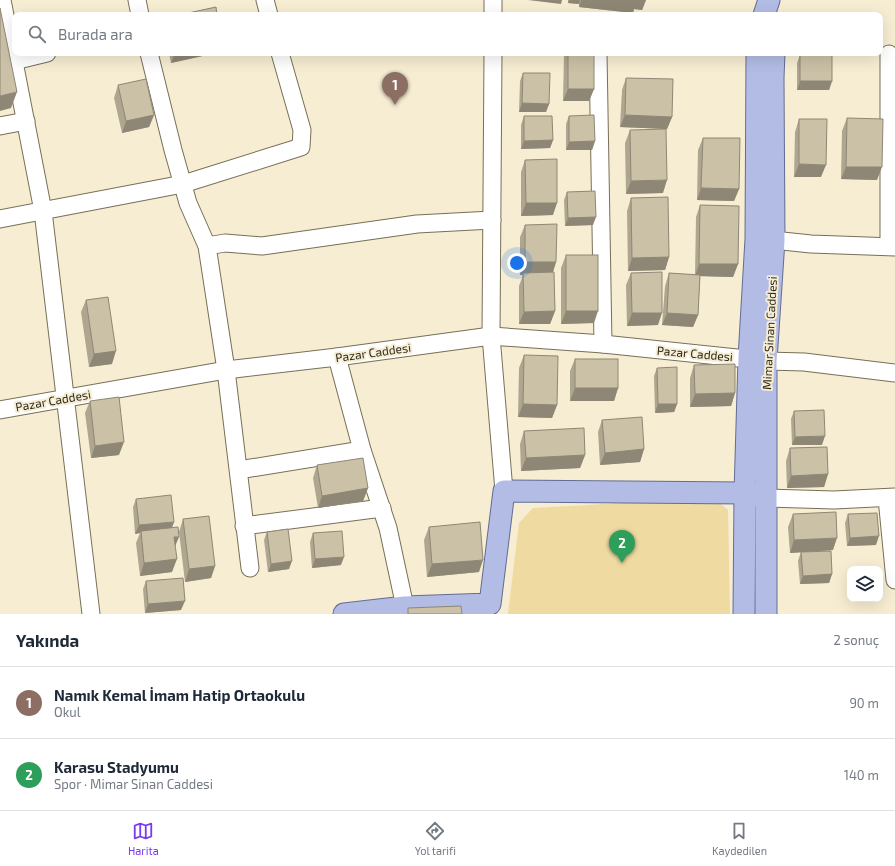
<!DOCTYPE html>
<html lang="tr">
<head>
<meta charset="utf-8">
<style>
	body { margin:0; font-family:"Exo 2",sans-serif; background:#f6f6f7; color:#1f2937 }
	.controls { position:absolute; right:12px; bottom:12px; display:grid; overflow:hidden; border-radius:8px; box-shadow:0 4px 16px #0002 }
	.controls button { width:36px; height:36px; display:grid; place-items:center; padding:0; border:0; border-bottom:1px solid #e0e1e3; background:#fff; color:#1f2937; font:20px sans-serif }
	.you { position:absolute; left:517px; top:263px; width:14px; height:14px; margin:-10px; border:3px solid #fff; border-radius:50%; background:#1a73e8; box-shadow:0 0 0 6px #1a73e833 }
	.badge { display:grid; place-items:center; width:26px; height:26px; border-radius:50%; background:#7c3aed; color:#fff; font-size:13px; font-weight:700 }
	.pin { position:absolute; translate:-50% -33px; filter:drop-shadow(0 1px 2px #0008) }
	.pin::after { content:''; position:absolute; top:21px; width:14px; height:12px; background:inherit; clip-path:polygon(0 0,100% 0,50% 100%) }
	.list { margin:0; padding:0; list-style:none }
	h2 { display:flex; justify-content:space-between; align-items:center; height:52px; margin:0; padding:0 16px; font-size:17px }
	h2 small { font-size:13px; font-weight:400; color:#747a83 }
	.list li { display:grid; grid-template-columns:26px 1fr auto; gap:12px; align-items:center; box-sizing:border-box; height:72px; padding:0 16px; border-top:1px solid #e0e1e3 }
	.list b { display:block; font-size:15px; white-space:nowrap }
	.list p { margin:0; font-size:13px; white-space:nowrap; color:#747a83 }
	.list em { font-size:13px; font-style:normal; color:#747a83 }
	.icon { flex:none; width:22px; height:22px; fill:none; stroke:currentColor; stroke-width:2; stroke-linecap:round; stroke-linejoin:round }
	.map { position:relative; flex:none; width:895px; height:614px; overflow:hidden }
	.search { position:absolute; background:#fff; box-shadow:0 4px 16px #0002; left:12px; right:12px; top:12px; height:44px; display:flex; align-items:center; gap:10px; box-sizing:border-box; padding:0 14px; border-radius:8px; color:#747a83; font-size:15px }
	.sheet { height:196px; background:#fff }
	nav { display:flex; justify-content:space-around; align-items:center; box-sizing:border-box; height:56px; border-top:1px solid #e0e1e3; background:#fff; font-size:11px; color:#747a83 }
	nav a { display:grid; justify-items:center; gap:2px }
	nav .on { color:#7c3aed }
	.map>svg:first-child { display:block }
	.green { fill:#efdaa2 }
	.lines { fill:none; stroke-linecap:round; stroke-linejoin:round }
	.minor-casing { stroke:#776f57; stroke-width:19 }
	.major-casing { stroke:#636c94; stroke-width:23 }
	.minor { stroke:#fff; stroke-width:17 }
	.major { stroke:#b3bce5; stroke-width:21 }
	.wall { fill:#afa690 }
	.shaded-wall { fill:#8e8775 }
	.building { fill:#cbc1a7; stroke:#8e8775 }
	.labels { text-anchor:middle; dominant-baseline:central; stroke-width:4; stroke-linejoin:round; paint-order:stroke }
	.street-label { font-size:12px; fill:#2c291f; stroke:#f6edd2 }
</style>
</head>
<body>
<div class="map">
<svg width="895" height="614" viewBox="0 0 895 614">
	<rect width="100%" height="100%" fill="#f6edd2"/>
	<!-- green -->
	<polygon class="green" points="714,498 728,510 730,614 508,614 519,523 533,508"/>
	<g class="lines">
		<defs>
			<g id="minor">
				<polyline points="2,0 43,211 91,614"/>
				<polyline points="137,0 140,15"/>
				<polyline points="265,0 269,15"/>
				<polyline points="493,15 493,0"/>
				<polyline points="149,53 173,150 188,203 207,246 226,370 250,568"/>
				<polyline points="493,53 491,336 504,491"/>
				<polyline points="598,53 603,344"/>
				<polyline points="14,61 47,53"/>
				<polyline points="0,126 26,121"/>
				<polyline points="0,219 183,184 301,147 302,130 280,53"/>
				<polyline points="763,239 811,244 895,247"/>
				<polyline points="207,246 225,243 262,246 417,224 492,220"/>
				<polyline points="889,246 889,54"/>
				<polyline points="337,357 362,450 388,528 405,607"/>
				<polyline points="0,410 226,370 337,357 491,336 603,344 766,361 804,362 895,373"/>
				<polyline points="239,470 362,450"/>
				<polyline points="766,498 834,500 895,497"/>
				<polyline points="887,498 895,580"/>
				<polyline points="244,526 382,508"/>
			</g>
			<g id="major">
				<polyline points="764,15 769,0"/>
				<polyline points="344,614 405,607 490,604 504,491 745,493 759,496"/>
				<polyline points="744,614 745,493 749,358 756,239 757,53"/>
				<polyline points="766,614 766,361 774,240 773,78 774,53"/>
			</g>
		</defs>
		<!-- minor casing -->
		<use href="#minor" class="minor-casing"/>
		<!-- major casing -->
		<use href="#major" class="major-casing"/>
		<!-- minor -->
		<use href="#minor" class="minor"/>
		<!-- major -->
		<use href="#major" class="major"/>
	</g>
	<!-- wall -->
	<g class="wall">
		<polygon points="568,0 646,0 642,10 634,9 633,13 579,7 579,4 568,3"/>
		<polygon points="169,53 216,53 171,63"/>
		<polygon points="564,53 594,53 594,89 589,101 563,101"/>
		<polygon points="800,55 832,81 829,90 797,90 797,63"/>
		<polygon points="523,73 549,104 546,112 519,112 520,81"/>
		<polygon points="626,78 672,117 667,129 620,127 622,90"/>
		<polygon points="118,85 154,115 149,127 122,133 114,98"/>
		<polygon points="524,116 553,140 550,148 521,149 521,125"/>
		<polygon points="569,116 595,141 592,150 566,150 566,124"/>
		<polygon points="847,118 877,180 841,179 842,131"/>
		<polygon points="799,119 821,177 794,177 795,132"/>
		<polygon points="630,130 663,193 626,194 625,143"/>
		<polygon points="703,138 739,189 734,201 697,200 698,150"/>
		<polygon points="525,160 553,215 521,216 521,172"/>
		<polygon points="567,192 593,225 565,226 564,200"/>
		<polygon points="631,198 669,257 665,270 628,271 627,211"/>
		<polygon points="700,205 738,264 733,277 700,276 698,315 693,327 662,325 665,286 669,273 695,275 696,217"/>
		<polygon points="525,225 556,262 553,272 555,311 550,324 519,324 519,286 523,275 520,275 520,237"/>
		<polygon points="566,255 594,323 561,324 561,268"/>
		<polygon points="631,273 658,325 627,326 626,285"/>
		<polygon points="86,300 112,364 89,367 81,312"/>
		<polygon points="524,355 557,405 552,418 518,417 519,368"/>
		<polygon points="575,359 618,388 614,401 570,401 570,371"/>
		<polygon points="694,365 735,393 731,406 690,407 690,378"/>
		<polygon points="657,368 677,404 674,412 655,413 654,376"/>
		<polygon points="90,401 119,455 91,458 85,413"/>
		<polygon points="794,411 822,445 792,445 791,419"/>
		<polygon points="602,420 644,449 640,462 600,465 598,432"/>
		<polygon points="524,431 585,455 580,468 521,471 520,444"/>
		<polygon points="790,448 828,474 824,487 787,488 786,461"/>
		<polygon points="317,465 368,488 363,501 318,508 313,478"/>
		<polygon points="136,499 174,522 172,527 175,546 172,572 140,576 136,543 140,533 135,534 133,507"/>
		<polygon points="793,514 833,550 790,553 788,527"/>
		<polygon points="848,514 876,545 847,546 845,523"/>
		<polygon points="183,519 215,566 211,578 185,582 179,532"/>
		<polygon points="429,527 479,572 427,577 424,540"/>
		<polygon points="267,532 289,569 268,572 264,540"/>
		<polygon points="313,533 341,565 312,568 310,542"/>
		<polygon points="801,552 832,574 829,583 800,584 798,561"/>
		<polygon points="146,581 181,610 145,613 143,589"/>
	</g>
	<!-- shaded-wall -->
	<g class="shaded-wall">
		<polygon points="528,0 562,0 561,4"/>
		<polygon points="569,0 580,0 579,4 568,3"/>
		<polygon points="581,0 646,0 642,10 634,9 633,13 579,7"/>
		<polygon points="175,53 216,53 171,63"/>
		<polygon points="800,81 832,81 829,90 797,90"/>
		<polygon points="568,89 594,89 589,101 563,101"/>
		<polygon points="17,92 11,108 0,111 0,96"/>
		<polygon points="522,103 549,104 546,112 519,112"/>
		<polygon points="154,115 149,127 122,133 126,121"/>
		<polygon points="625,115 672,117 667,129 620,127"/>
		<polygon points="553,140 550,148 521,149 524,141"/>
		<polygon points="595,141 592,150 566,150 569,142"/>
		<polygon points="799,164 826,165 821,177 794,177"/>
		<polygon points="846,167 882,167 877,180 841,179"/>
		<polygon points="667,180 663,193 626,194 631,181"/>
		<polygon points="701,188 739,189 734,201 697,200"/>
		<polygon points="526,203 557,203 553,215 521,216"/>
		<polygon points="596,217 593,225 565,226 568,218"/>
		<polygon points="669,257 665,270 628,271 632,258"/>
		<polygon points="525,262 556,262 552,275 523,273 523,275 520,275"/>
		<polygon points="699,264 738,264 733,277 695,276"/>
		<polygon points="555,311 550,324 519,324 524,312"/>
		<polygon points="566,311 598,311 594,323 561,324"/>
		<polygon points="632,313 662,313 658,325 627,326"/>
		<polygon points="667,313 698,315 693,327 662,325"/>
		<polygon points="116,351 112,364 89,367 94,354"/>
		<polygon points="575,388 618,388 614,401 570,401"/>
		<polygon points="735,393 731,406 690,407 695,394"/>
		<polygon points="523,404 557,405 552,418 518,417"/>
		<polygon points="658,404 677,404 674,412 655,413"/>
		<polygon points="825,436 822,445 792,445 795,437"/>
		<polygon points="124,442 119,455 91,458 95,446"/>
		<polygon points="644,449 640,462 600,465 605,453"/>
		<polygon points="585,455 580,468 521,471 526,458"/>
		<polygon points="828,474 824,487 787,488 791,476"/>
		<polygon points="368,488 363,501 318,508 322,496"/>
		<polygon points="174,522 171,530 141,531 140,533 135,534 139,525"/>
		<polygon points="879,536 876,545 847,546 850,538"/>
		<polygon points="174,537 179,537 174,549"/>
		<polygon points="837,538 833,550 790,553 794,540"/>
		<polygon points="344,557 341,565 312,568 315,559"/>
		<polygon points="177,559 172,572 140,576 144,563"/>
		<polygon points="483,560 479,572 427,577 432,564"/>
		<polygon points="292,561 289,569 268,572 271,564"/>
		<polygon points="215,566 211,578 185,582 189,569"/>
		<polygon points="832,574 829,583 800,584 803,576"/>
		<polygon points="185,601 181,610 145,613 148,604"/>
	</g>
	<!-- building -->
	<g class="building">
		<polygon points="216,7 217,15 179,15"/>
		<polygon points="0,8 17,92 0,96"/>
		<rect x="568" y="53" width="26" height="36"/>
		<rect x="800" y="55" width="32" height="26"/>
		<polygon points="523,73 550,73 549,104 522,103"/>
		<polygon points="626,78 673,79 672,117 625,115"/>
		<polygon points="146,79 154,115 126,121 118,85"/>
		<polygon points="594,115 595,141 569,142 569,116"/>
		<polygon points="524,116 552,116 553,140 524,141"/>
		<polygon points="847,118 883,119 882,167 846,167"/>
		<polygon points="799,119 827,119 826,165 799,164"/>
		<polygon points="666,129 667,180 631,181 630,130"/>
		<polygon points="703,138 740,138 739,189 701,188"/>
		<polygon points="557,159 557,203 526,203 525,160"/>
		<polygon points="595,191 596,217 568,218 567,192"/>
		<polygon points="668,197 669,257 632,258 631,198"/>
		<polygon points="700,205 739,206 738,264 699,264"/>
		<polygon points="557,224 556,262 525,262 525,225"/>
		<rect x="566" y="255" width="32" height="56"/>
		<polygon points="554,272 555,311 524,312 523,273"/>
		<polygon points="662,272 662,313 632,313 631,273"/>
		<polygon points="669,273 700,275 698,315 667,313"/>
		<polygon points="108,297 116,351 94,354 86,300"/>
		<polygon points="524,355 558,356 557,405 523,404"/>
		<rect x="575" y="359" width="43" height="29"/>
		<polygon points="735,364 735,393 695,394 694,365"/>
		<polygon points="677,367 677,404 658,404 657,368"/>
		<polygon points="119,397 124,442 95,446 90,401"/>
		<polygon points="824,410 825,436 795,437 794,411"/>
		<polygon points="642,417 644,449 605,453 602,420"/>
		<polygon points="584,428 585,455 526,458 524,431"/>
		<polygon points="827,447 828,474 791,476 790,448"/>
		<polygon points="363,458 368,488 322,496 317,465"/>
		<polygon points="171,495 174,522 139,525 136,499"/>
		<polygon points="836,512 837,538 794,540 793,514"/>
		<polygon points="877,513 879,536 850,538 848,514"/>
		<polygon points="209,516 215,566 189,569 183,519"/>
		<polygon points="480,522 483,560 432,564 429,527"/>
		<polygon points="178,527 179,537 174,537 177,559 144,563 141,531"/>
		<polygon points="288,529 292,561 271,564 267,532"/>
		<polygon points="342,531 344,557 315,559 313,533"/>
		<polygon points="831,551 832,574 803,576 801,552"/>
		<polygon points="183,578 185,601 148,604 146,581"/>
		<polygon points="461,606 462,614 408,614 408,608"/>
	</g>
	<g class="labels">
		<!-- street labels -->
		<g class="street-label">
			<text transform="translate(769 333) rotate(-87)">Mimar Sinan Caddesi</text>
			<text transform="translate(373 352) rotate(-8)">Pazar Caddesi</text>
			<text transform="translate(695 353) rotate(5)">Pazar Caddesi</text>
			<text transform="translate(53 400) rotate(-10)">Pazar Caddesi</text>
		</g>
	</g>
</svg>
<div class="controls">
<button><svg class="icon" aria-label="layers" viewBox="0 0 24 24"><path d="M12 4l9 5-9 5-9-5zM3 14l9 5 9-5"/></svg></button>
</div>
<div class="you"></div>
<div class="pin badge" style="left:395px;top:105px;background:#8d6e63">1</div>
<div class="pin badge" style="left:622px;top:563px;background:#2e9e5b">2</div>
<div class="search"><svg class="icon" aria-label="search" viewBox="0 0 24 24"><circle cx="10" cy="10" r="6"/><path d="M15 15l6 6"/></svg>Burada ara</div>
</div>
<section class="sheet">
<h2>Yakında<small>2 sonuç</small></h2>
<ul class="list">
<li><span class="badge" style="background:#8d6e63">1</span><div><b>Namık Kemal İmam Hatip Ortaokulu</b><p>Okul</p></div><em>90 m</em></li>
<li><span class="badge" style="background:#2e9e5b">2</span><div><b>Karasu Stadyumu</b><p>Spor · Mimar Sinan Caddesi</p></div><em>140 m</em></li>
</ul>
</section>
<nav>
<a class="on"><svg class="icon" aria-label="map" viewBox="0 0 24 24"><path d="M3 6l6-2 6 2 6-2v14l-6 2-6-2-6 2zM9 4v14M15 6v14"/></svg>Harita</a>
<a><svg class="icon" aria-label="directions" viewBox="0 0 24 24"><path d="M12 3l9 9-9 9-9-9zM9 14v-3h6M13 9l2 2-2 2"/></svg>Yol tarifi</a>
<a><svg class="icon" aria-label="saved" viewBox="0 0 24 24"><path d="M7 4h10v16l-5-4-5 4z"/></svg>Kaydedilen</a>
</nav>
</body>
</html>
